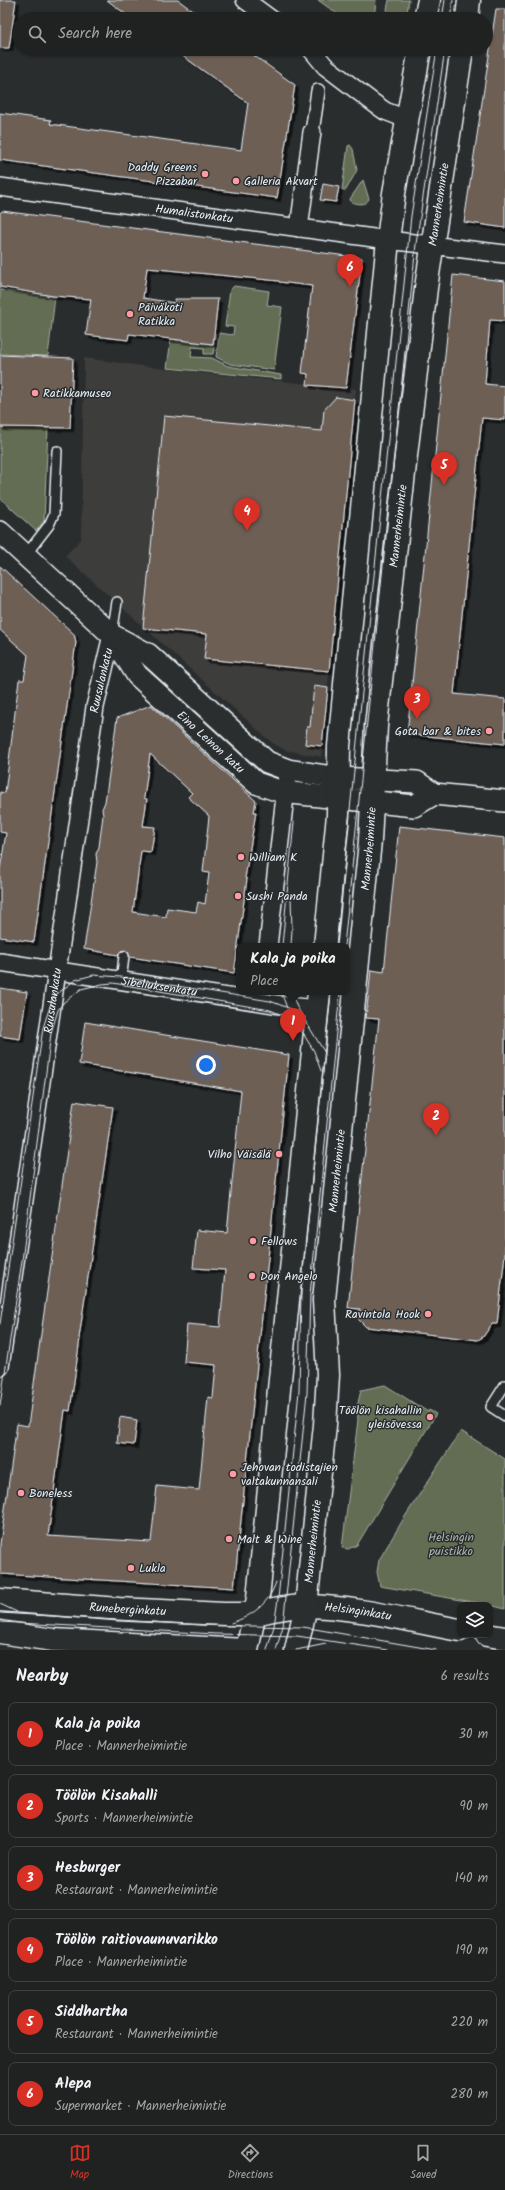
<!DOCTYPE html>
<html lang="en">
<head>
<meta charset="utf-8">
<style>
	body { margin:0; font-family:Kalam,sans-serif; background:#282a2a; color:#f1f3f6 }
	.controls { position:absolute; right:12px; bottom:12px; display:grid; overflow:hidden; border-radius:8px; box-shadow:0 1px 3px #0004 }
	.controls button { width:36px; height:36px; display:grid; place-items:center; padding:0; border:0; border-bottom:1px solid #3d3f40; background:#202222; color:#f1f3f6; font:20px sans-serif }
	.you { position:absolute; left:206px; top:1065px; width:14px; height:14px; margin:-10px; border:3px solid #fff; border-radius:50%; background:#1a73e8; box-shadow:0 0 0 6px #1a73e833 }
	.badge { display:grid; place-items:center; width:26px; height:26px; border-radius:50%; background:#d93025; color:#fff; font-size:13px; font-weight:700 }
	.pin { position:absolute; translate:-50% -33px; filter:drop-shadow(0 1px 2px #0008) }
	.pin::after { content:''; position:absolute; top:21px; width:14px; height:12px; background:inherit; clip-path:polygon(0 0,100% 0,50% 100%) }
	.popup { position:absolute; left:236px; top:943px; width:114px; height:52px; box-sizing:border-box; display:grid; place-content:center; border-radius:8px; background:#202222; filter:drop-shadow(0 1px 3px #0005); font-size:13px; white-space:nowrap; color:#a2a4a5 }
	.popup b { font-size:15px; color:#f1f3f6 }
	.popup::after { content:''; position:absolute; left:50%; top:100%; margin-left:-8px; border:8px solid transparent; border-top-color:#202222 }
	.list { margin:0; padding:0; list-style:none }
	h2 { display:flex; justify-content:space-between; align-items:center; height:52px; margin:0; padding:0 16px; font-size:17px }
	h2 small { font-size:13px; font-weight:400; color:#a2a4a5 }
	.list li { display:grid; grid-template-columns:26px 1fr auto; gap:12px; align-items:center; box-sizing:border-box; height:64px; margin:0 8px 8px; padding:0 8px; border:1px solid #3d3f40; border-radius:8px }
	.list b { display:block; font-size:15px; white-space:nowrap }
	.list p { margin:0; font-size:13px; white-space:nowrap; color:#a2a4a5 }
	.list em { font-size:13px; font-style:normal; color:#a2a4a5 }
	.icon { flex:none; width:22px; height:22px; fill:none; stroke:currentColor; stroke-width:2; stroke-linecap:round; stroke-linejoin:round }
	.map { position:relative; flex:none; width:505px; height:1650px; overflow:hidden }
	.search { position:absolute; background:#202222; box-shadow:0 1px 3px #0004; left:12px; right:12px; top:12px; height:44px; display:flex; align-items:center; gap:10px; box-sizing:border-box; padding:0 14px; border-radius:22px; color:#a2a4a5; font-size:15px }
	.sheet { height:484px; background:#202222 }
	nav { display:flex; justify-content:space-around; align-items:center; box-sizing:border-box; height:56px; border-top:1px solid #3d3f40; background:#202222; font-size:11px; color:#a2a4a5 }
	nav a { display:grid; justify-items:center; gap:2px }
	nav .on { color:#d93025 }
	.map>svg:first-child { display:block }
	.built { fill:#3e3c3a }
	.green { fill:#646d53; stroke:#a6afa6 }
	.building { fill:#6e5f55; stroke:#e8f1f8; fill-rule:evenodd; filter:url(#shadow) }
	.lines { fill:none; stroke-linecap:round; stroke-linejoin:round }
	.service-casing { stroke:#e8f1f8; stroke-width:12 }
	.pedestrian-casing { stroke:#e8f1f8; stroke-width:16 }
	.minor-casing { stroke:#e8f1f8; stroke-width:20 }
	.tertiary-casing { stroke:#e8f1f8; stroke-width:24 }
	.secondary-casing { stroke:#e8f1f8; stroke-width:25 }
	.primary-casing { stroke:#e8f1f8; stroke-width:25 }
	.service { stroke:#2a2d2e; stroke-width:9 }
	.pedestrian { stroke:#2a2d2e; stroke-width:13 }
	.minor { stroke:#2a2d2e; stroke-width:17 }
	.tertiary { stroke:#2a2d2e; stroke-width:21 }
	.secondary { stroke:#2a2d2e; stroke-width:22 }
	.primary { stroke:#2a2d2e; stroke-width:22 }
	.tram { stroke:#e8f1f8; stroke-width:1 }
	.poi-dot { fill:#ff9aa2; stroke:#2a2d2e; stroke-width:1.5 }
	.labels { text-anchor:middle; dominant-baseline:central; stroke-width:3; stroke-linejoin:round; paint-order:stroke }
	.poi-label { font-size:12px; fill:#e8f1f8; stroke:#2a2d2e; text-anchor:start }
	.street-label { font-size:12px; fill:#e8f1f8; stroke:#2a2d2e }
	.park-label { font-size:12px; fill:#adb6ae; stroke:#2a2d2e }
</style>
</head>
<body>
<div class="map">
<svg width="505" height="1650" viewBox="0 0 505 1650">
	<defs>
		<filter id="shadow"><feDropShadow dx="3.5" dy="3.5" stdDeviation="0" flood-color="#0009"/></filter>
	</defs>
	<rect width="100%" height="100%" fill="#2a2d2e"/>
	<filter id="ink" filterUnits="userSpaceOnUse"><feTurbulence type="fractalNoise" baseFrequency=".025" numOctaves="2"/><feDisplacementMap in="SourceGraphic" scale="8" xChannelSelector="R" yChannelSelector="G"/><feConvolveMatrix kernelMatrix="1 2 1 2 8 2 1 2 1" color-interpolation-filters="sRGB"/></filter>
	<g filter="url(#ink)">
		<!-- built -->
		<polygon class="built" points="84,358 165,369 356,389 321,757 285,750 271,742 65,556 81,539"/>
		<!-- green -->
		<g class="green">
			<polygon points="318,0 376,0 374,19 344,19"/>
			<polygon points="389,0 409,0 406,19 385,19"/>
			<polygon points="350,145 353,149 357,170 346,190 342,190 348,146"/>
			<path d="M363 180 369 199C365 206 358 204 351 202L350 199Z"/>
			<polygon points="234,286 269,291 267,305 282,307 274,370 230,364 216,357 219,333 233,335 234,327 225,326 230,290"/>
			<polygon points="0,290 55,297 48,356 0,354"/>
			<polygon points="174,318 178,318 176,341 213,345 216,333 213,354 204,354 204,348 192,347 191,357 212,358 228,366 281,375 281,379 167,368"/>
			<polygon points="0,427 48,428 44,521 36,531 0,498"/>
			<polygon points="385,1385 428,1412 429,1410 436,1414 357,1545 348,1549 342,1548 358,1420 357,1407 361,1390"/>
			<polygon points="461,1431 505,1459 505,1609 490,1605 380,1586 377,1572 379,1560 404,1518"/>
		</g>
		<!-- building -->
		<g class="building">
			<polygon points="0,0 16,0 9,48 0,48"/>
			<polygon points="107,0 178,0 204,19 132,19"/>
			<polygon points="496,9 505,9 505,228 464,222"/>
			<polygon points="173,49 245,49 295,85 277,198 0,160 0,113 51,120 50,124 241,150 248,103"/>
			<polygon points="323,184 339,187 336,202 320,200"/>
			<polygon points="2,211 362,258 346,388 307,385 308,374 302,373 312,286 279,282 279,281 147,268 143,298 175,303 175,299 218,299 213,344 129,334 128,340 86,335 91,299 53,296 0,287 0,213"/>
			<polygon points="453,275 505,281 505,321 490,320 485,384 505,386 505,420 482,418 454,694 505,699 505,744 407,734"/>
			<polygon points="0,355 73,358 70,428 0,427"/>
			<polygon points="336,397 355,400 329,671 204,659 207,634 143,628 164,416 322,431 324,410"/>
			<polygon points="0,566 74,634 76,642 34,942 0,937 0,870 6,833 0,832 0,792 5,793 19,680 24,680 28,655 0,630"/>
			<polygon points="314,686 328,688 322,746 305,744 307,727 310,727"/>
			<path d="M151 705 256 801 254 812H256L245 878 247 879 234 973 130 957 125 950 121 951 118 955 84 949 97 862 96 854 99 847 103 815 102 809 105 802 117 718ZM150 754 192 793 188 797 209 816 203 872 209 873 205 904 198 902 196 912 167 908 166 917 133 912 141 851 151 852 155 827 143 826 147 799 144 798Z"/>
			<polygon points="399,826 505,838 505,1254 497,1324 492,1324 483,1337 478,1340 366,1327 359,1320 360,1309 348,1308 379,1019 366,1018 371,970 384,972"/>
			<polygon points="0,988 27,992 20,1039 0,1036"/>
			<polygon points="85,1022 289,1055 234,1588 0,1574 0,1544 17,1424 28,1426 74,1101 113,1107 79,1338 80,1338 70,1411 65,1410 48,1536 151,1542 157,1486 199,1490 208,1397 213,1398 216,1365 184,1362 187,1324 220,1327 225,1270 193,1268 197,1230 227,1233 241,1091 79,1064"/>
			<polygon points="120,1417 137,1420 134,1445 117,1443"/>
		</g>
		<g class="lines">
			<defs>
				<g id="service">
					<polyline points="25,556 49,525 54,514 57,451"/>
					<polyline points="112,634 117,602"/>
					<polyline points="121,982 124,956"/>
					<polyline points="505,1385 491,1407 505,1416"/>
				</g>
				<polyline id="pedestrian" points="312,132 318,91"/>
				<g id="minor">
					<polyline points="245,0 271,19"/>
					<polyline points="311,49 325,66 375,104 385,111 406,119"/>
					<path id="s1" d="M0 187 388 240 505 254"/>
					<polyline points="299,228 312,132"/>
					<polyline points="268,946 288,770"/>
					<path id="s2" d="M0 962 287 1006 317 1009"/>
					<path id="s3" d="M0 1367 95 707 112 635"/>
				</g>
				<g id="tertiary">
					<path id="s4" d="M0 532 112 635 137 675 256 783 282 792 414 806 434 794"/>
					<polyline points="112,635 148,654 267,762 288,770 339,778 417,782 434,794 505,801"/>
				</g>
				<g id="secondary">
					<path id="s5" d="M0 1600 119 1609 224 1614H255"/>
					<polyline points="0,1632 53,1640 245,1650"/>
				</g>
				<g id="primary">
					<polyline points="425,19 429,0"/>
					<polyline points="467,19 469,0"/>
					<polyline points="325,946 338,815 339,746 388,240 394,193 420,49"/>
					<path id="s6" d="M255 1614C272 1610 289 1606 307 1606 358 1607 410 1621 460 1630"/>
					<polyline points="487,1635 505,1638"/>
					<polyline points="247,1650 258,1598 319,992"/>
					<path id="s7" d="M296 1650 306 1606 325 1425 328 1375 324 1300 370 841 376 726 406 455 426 288 462 49"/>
				</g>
			</defs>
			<!-- service casing -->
			<use href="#service" class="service-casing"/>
			<!-- pedestrian casing -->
			<use href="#pedestrian" class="pedestrian-casing"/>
			<!-- minor casing -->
			<use href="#minor" class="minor-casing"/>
			<!-- tertiary casing -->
			<use href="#tertiary" class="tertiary-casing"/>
			<!-- secondary casing -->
			<use href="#secondary" class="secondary-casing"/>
			<!-- primary casing -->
			<use href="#primary" class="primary-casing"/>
			<!-- service -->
			<use href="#service" class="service"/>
			<!-- pedestrian -->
			<use href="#pedestrian" class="pedestrian"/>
			<!-- minor -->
			<use href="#minor" class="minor"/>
			<!-- tertiary -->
			<use href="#tertiary" class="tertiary"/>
			<!-- secondary -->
			<use href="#secondary" class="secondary"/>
			<!-- primary -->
			<use href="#primary" class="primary"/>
			<!-- tram -->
			<g class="tram">
				<polyline points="442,19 445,0"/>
				<polyline points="450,19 453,0"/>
				<polyline points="282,946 294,822"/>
				<polyline points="291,946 292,929 291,898"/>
				<polyline points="336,946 411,216 437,49"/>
				<polyline points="344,946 416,244 445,49"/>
				<polyline points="281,992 287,1008"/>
				<polyline points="291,992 297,1007 325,1053"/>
				<polyline points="302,1032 314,1051 321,1071"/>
				<polyline points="0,1324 43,1028 53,997 75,980 93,975 121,977 270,1001 291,1009 309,1027"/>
				<polyline points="0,1405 22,1261 51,1033 58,1010 64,1002 81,989 102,984 113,983 270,1010 285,1016 305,1035"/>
				<polyline points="0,1604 17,1612"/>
				<polyline points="0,1613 202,1625 303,1627 436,1650"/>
				<polyline points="0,1622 216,1634 297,1636 388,1650"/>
				<path d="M231 1623C252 1616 269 1604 276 1582"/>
				<polyline points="267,1650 274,1626 278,1599 299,1391 301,1291 331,992"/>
				<polyline points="276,1650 283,1626 307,1393 310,1295 340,992"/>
				<polyline points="296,1650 326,1644"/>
			</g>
		</g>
	</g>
	<!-- markers -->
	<g class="poi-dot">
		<circle cx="205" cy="174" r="4"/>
		<circle cx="236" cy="181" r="4"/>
		<circle cx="130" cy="314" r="4"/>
		<circle cx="35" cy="393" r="4"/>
		<circle cx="489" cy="731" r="4"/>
		<circle cx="241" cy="857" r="4"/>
		<circle cx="238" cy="896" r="4"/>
		<circle cx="279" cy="1154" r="4"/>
		<circle cx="253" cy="1241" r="4"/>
		<circle cx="252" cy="1276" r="4"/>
		<circle cx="428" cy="1314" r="4"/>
		<circle cx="430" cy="1417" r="4"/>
		<circle cx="233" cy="1474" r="4"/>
		<circle cx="21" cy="1493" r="4"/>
		<circle cx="229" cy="1539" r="4"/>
		<circle cx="131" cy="1568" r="4"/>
	</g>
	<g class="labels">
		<!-- poi labels -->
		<g class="poi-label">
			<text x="197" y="167" text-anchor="end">Daddy Greens<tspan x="197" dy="14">Pizzabar</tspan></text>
			<text x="244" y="181">Galleria Akvart</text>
			<text x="138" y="307">Päiväkoti<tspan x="138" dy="14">Ratikka</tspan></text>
			<text x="43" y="393">Ratikkamuseo</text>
			<text x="481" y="731" text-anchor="end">Gota bar &amp; bites</text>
			<text x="249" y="857">William K</text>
			<text x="246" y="896">Sushi Panda</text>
			<text x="271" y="1154" text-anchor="end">Vilho Väisälä</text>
			<text x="261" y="1241">Fellows</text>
			<text x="260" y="1276">Don Angelo</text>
			<text x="420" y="1314" text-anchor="end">Ravintola Hook</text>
			<text x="422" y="1410" text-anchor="end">Töölön kisahallin<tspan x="422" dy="14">yleisövessa</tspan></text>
			<text x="241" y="1467">Jehovan todistajien<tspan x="241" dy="14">valtakunnansali</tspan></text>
			<text x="29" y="1493">Boneless</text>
			<text x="237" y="1539">Malt &amp; Wine</text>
			<text x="139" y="1568">Lukla</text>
		</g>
		<!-- street labels -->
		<g class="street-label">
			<text stroke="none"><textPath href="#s7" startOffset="1454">Mannerheimintie</textPath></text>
			<text stroke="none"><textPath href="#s1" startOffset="196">Humalistonkatu</textPath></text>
			<text stroke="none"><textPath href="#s7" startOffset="1130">Mannerheimintie</textPath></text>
			<text stroke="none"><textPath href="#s3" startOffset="694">Ruusulankatu</textPath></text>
			<text stroke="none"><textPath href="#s4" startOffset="299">Eino Leinon katu</textPath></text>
			<text stroke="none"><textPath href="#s7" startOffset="806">Mannerheimintie</textPath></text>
			<text stroke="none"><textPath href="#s2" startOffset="161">Sibeliuksenkatu</textPath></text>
			<text stroke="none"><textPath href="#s3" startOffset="370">Ruusulankatu</textPath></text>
			<text stroke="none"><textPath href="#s7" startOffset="482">Mannerheimintie</textPath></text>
			<text stroke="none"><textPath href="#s7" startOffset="110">Mannerheimintie</textPath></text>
			<text stroke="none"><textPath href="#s5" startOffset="128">Runeberginkatu</textPath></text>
			<text stroke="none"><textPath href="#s6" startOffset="104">Helsinginkatu</textPath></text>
		</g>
		<!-- park labels -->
		<g class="park-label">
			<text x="451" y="1537">Helsingin<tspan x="451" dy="14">puistikko</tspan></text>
		</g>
	</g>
</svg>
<div class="controls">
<button><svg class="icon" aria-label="layers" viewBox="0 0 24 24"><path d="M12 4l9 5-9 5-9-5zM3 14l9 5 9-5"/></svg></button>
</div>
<div class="you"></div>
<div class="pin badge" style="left:293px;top:1041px">1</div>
<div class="popup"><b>Kala ja poika</b>Place</div>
<div class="pin badge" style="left:436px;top:1136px">2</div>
<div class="pin badge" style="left:417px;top:719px">3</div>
<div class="pin badge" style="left:247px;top:531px">4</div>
<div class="pin badge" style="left:444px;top:485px">5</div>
<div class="pin badge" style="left:350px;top:287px">6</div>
<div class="search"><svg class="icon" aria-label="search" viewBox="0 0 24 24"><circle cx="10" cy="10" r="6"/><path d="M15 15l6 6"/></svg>Search here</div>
</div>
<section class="sheet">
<h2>Nearby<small>6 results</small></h2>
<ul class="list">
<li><span class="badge">1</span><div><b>Kala ja poika</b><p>Place · Mannerheimintie</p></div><em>30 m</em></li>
<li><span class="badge">2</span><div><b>Töölön Kisahalli</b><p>Sports · Mannerheimintie</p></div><em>90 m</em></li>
<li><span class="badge">3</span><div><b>Hesburger</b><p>Restaurant · Mannerheimintie</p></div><em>140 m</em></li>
<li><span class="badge">4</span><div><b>Töölön raitiovaunuvarikko</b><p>Place · Mannerheimintie</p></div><em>190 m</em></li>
<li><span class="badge">5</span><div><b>Siddhartha</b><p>Restaurant · Mannerheimintie</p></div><em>220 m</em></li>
<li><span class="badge">6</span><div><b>Alepa</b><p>Supermarket · Mannerheimintie</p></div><em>280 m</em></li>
</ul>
</section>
<nav>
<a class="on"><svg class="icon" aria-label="map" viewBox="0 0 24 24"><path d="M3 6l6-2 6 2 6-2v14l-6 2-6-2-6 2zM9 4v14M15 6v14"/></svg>Map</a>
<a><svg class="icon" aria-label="directions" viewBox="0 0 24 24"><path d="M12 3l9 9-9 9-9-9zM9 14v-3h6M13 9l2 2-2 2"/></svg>Directions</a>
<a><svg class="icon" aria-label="saved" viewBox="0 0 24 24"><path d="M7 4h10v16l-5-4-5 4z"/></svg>Saved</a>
</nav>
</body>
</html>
